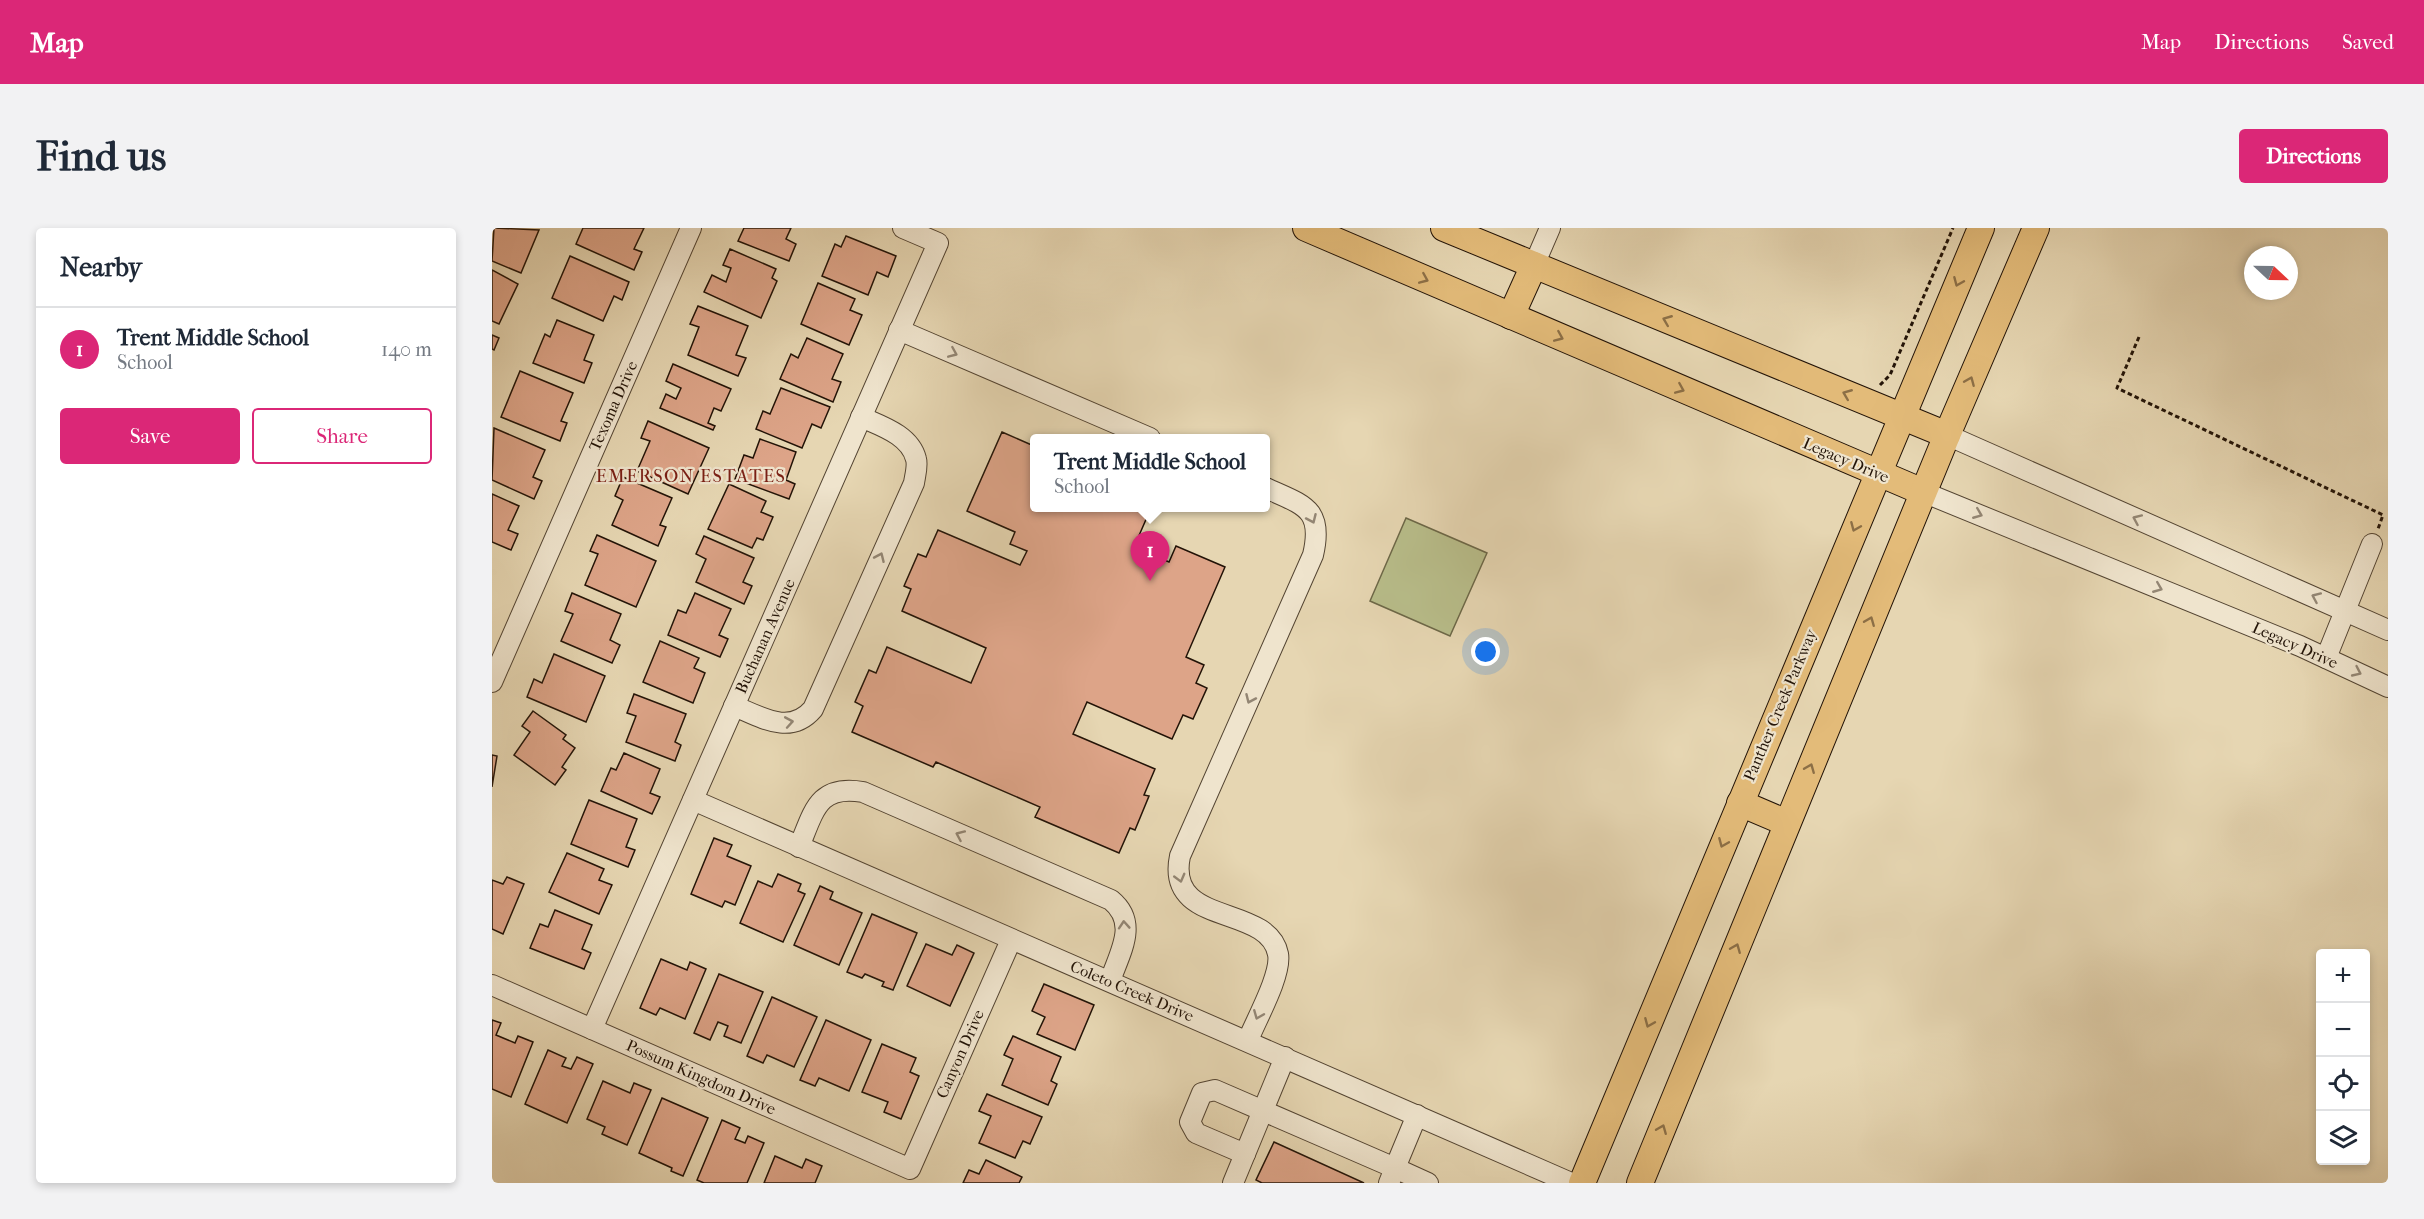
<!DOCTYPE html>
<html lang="en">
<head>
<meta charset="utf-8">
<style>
	body { margin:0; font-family:"IM FELL French Canon",serif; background:#f2f2f3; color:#1f2937 }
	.controls { position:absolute; right:18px; bottom:18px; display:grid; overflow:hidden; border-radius:6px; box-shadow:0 3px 9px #0003 }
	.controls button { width:54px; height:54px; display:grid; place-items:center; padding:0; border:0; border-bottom:2px solid #e0e1e3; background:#fff; color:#1f2937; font:30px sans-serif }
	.compass { position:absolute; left:1752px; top:18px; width:54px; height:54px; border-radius:50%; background:#fff; box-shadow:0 3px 9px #0003; rotate:112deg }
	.you { position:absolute; left:994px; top:424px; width:21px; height:21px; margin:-15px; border:4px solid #fff; border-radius:50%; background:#1a73e8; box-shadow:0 0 0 9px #1a73e833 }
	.badge { display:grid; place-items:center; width:39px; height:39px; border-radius:50%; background:#db2777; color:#fff; font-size:20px; font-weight:700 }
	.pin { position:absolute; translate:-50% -50px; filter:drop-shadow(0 2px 3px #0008) }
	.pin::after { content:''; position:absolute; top:32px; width:21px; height:18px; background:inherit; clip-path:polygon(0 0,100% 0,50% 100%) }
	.popup { position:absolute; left:538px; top:206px; width:240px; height:78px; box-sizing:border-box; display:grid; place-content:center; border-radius:6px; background:#fff; filter:drop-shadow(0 2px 4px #0005); font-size:20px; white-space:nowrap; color:#747a83 }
	.popup b { font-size:22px; color:#1f2937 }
	.popup::after { content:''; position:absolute; left:50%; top:100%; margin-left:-12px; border:12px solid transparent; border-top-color:#fff }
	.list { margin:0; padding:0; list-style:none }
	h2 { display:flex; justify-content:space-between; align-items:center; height:78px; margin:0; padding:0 24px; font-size:26px }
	h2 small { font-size:20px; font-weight:400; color:#747a83 }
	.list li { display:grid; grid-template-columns:39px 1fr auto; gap:18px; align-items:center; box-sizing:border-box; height:84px; padding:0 24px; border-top:2px solid #e0e1e3 }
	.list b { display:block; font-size:22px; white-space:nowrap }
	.list p { margin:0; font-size:20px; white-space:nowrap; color:#747a83 }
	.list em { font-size:20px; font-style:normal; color:#747a83 }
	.actions { display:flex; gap:12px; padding:18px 24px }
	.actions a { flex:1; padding:14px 0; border:2px solid #db2777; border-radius:6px; text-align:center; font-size:21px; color:#db2777 }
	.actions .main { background:#db2777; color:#fff }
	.icon { flex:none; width:33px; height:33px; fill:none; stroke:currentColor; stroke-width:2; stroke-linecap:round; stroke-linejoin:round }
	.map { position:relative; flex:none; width:1896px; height:955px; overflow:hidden; border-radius:6px }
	header { display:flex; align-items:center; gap:36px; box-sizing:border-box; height:84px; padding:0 30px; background:#db2777; color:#fff }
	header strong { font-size:28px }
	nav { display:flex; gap:33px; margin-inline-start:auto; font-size:21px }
	.intro { display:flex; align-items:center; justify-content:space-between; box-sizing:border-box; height:144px; padding:0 36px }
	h1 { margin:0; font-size:42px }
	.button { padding:15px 27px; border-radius:6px; background:#db2777; color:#fff; font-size:21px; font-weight:700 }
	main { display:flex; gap:36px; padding:0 36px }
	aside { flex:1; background:#fff; border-radius:6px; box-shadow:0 3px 9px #0003 }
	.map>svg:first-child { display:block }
	.green { fill:#b8bd8a; stroke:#6d6848; stroke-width:1.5 }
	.building { fill:#dda488; stroke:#221307; stroke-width:1.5 }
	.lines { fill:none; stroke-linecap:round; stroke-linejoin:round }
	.minor-casing { stroke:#534432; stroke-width:22 }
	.major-casing { stroke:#221307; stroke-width:28 }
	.path { stroke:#221307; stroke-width:3; stroke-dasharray:4.5 3; stroke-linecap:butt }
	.minor { stroke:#efe4cd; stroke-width:20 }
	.major { stroke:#e3bb79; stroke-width:26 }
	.oneway { stroke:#8c6f46 }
	.oneway2 { stroke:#938674 }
	.labels { text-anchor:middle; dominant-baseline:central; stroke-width:4.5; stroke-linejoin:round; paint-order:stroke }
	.street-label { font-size:16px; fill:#221307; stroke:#efe4cd }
	.neighbourhood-label { font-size:18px; letter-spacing:1.5px; fill:#7a1f14; stroke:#efe4cd }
</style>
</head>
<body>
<header>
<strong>Map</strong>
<nav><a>Map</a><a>Directions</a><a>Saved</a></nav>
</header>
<div class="intro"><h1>Find us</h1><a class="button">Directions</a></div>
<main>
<aside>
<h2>Nearby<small></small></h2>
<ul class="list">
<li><span class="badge">1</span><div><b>Trent Middle School</b><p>School</p></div><em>140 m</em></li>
</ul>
<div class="actions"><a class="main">Save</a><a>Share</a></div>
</aside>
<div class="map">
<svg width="1896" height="955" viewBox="0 0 1896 955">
	<rect width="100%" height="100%" fill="#e6d6b2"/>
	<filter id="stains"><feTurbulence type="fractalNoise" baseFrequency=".00333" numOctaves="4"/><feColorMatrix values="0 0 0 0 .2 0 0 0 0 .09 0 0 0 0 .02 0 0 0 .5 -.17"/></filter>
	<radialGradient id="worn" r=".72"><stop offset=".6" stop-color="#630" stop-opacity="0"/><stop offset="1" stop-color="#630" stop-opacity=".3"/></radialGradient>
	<!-- green -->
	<polygon class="green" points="914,290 995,325 958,408 878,373"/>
	<!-- building -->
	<g class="building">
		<polygon points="2,0 47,2 29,45 0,33"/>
		<polygon points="91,0 152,0 142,21 150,24 142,42 84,16"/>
		<polygon points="252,0 299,0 294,11 304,16 297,33 246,13"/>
		<polygon points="354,8 404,28 396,49 385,44 376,67 330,48 343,16 349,19"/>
		<polygon points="238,21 284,41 280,50 285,53 269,90 212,64 220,47 234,54 239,40 231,37"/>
		<polygon points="78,28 137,54 130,72 122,68 111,93 60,70"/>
		<polygon points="0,42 26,56 7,96 0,93"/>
		<polygon points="326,55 363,71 358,82 370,87 357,117 309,96"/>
		<polygon points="206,78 256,98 244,127 254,130 246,148 196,127 207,99 198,96"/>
		<polygon points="65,92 102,107 92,132 100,135 92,155 41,135 53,106 58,109"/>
		<polygon points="0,107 7,110 2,122 0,121"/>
		<polygon points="315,110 351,126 340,151 349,154 341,174 288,151 299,126 306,130"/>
		<polygon points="181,136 239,161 229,183 222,180 216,195 223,198 221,202 168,180 174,166 184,171 189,160 174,153"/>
		<polygon points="28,143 81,165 69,193 75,195 68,213 9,189"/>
		<polygon points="289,160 338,179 329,200 320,196 310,220 264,201 271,183 278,186"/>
		<polygon points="156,193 217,220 196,266 145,243 158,213 149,210"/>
		<polygon points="2,200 53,222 41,249 50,253 42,271 0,252"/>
		<polygon points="510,204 542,218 542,280 659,280 642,319 677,334 684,318 733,339 694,429 712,437 704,455 715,460 701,491 691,487 680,511 595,474 581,506 663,541 652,567 657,568 643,602 638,600 627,625 543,589 548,579 444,534 441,539 360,504 371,478 363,474 377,442 384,445 395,419 479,455 494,420 410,383 419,361 412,358 426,326 434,329 446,302 528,337 535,323 518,316 523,304 475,283"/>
		<polygon points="268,211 304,224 294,252 303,256 297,271 243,251 252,227 261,230"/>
		<polygon points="131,249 180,270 168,297 174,299 166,318 120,297 131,272 123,268"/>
		<polygon points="237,256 274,273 269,284 281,289 271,312 265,310 260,320 216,301"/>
		<polygon points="0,266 27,278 16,302 26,306 19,322 0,314"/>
		<polygon points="105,307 164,333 144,379 93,357 106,326 98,323"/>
		<polygon points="212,308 262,330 251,354 260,358 252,376 204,354 214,331 204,326"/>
		<polygon points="80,365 129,386 118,412 128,417 120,435 69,413 81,386 73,383"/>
		<polygon points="203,365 239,381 227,407 236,411 228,429 176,407 186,382 194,385"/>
		<polygon points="168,413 207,430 202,440 213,445 201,475 151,454"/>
		<polygon points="62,426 113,448 94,494 35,469 42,451 50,455"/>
		<polygon points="142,466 194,486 183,514 189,517 183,533 134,514 144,488 135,485"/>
		<polygon points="41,483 74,507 71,511 83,520 70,539 74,542 63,557 22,527 38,504 30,498"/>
		<polygon points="132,525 168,541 158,565 168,569 160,586 109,563 119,540 124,542"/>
		<polygon points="0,527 5,528 0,559"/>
		<polygon points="97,572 145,591 134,619 143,622 136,639 79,616"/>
		<polygon points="222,610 240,617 235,628 259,638 243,677 233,673 230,679 199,666"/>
		<polygon points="75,625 112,641 107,652 120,657 107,686 57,664"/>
		<polygon points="286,646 309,656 306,663 313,666 291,714 248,695 266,653 280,659"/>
		<polygon points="15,649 32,656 11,706 0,701 0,652 11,656"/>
		<polygon points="328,658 341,664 338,671 370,685 347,737 302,717"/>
		<polygon points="63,682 100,697 90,721 99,725 92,741 38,720 48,696 56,699"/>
		<polygon points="380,686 425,705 401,762 390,758 392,754 373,746 370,750 355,744"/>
		<polygon points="434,716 460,727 465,717 482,725 458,778 415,758"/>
		<polygon points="169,731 195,742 198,734 214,741 193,791 168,780 164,787 148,780"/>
		<polygon points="227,746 271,764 249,815 232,808 236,798 226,794 218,812 202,805"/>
		<polygon points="552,756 602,777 583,822 545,806 553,789 540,783"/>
		<polygon points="280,769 325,789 302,839 275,827 271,835 255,828"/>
		<polygon points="0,792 9,795 4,807 23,815 26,808 41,814 19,869 0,861"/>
		<polygon points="334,792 379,812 357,863 327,850 323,858 308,852"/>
		<polygon points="521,808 569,829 559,853 565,856 556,877 510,857 521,831 512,827"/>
		<polygon points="390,816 424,830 418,844 427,848 409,891 392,884 396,874 370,864"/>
		<polygon points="56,822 74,830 70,838 79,841 85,829 101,836 75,895 33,876"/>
		<polygon points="111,853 138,865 142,855 159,862 135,917 110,906 113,899 95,891"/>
		<polygon points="495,866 550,889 538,916 531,913 523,930 487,915 499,888 487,883"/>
		<polygon points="170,870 216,890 191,948 179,943 180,940 147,925"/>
		<polygon points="230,892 248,900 243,911 253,915 256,908 272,915 255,955 212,955 205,952"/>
		<polygon points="782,914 872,955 770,955 764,952"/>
		<polygon points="283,928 310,940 314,931 330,938 323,955 272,955"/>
		<polygon points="494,932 530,949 527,955 471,955 477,942 487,946"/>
	</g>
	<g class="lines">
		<defs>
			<g id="minor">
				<polyline points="1042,37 1058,0"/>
				<polyline points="407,102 658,210"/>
				<polyline points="1455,207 1896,402"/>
				<polyline points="1431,264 1808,418 1896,459"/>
				<polyline points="1834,430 1880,316"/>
				<polyline points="0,454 199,0"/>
				<path d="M242 478C269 489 298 508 321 481L422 255C423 248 426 238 424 231 418 207 389 198 369 189"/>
				<polyline points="201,572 1079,955"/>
				<path d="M307 619C322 583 326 556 371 564L619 672C647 695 628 724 618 753"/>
				<polyline points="0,757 418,941 519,712"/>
				<polyline points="100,801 446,15 411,0"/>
				<path d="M756 812C764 792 790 746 786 726 776 675 673 700 688 628L821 327C832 280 811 277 774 260"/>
				<polyline points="925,887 903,940 936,955"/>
				<polyline points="753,926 704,905 698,894 710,865 723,862 903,940 897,955"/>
				<polyline points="741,955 793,829"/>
			</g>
			<g id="major">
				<polyline points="814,0 1431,264"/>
				<polyline points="952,0 1455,207"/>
				<polyline points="1019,88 1042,37"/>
				<polyline points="1248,575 1295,595"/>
				<polyline points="1090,955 1489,0"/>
				<polyline points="1148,955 1455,207 1544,0"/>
			</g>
		</defs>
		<!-- minor casing -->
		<use href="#minor" class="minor-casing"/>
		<!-- major casing -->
		<use href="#major" class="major-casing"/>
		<!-- path -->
		<g class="path">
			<polyline points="1647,109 1625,160 1891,287 1886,301"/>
			<polyline points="1388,157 1398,147 1461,0"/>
		</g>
		<!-- minor -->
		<use href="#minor" class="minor"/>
		<!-- major -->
		<use href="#major" class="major"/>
	</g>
	<!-- one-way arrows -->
	<defs><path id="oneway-chevron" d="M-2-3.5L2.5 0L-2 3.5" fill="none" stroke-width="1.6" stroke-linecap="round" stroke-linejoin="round" transform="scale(1.5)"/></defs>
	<g class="oneway">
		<use href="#oneway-chevron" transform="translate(932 51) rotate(23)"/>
		<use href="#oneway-chevron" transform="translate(1466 54) rotate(113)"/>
		<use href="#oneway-chevron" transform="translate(1175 92) rotate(-158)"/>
		<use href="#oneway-chevron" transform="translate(1067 109) rotate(23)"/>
		<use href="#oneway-chevron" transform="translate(1478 153) rotate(-67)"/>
		<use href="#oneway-chevron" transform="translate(1188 161) rotate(23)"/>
		<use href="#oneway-chevron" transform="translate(1355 166) rotate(-158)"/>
		<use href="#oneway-chevron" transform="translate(1363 299) rotate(113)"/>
		<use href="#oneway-chevron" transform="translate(1378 393) rotate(-68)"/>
		<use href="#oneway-chevron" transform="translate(1318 540) rotate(-68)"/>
		<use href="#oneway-chevron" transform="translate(1231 615) rotate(113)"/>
		<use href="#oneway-chevron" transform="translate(1244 720) rotate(-68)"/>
		<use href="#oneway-chevron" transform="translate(1157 795) rotate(113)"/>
		<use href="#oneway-chevron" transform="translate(1170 901) rotate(-68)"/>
	</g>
	<g class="oneway2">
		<use href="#oneway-chevron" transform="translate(461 125) rotate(23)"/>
		<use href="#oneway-chevron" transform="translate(1486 286) rotate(22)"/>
		<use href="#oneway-chevron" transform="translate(820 291) rotate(66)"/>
		<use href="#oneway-chevron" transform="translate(1645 291) rotate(-156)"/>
		<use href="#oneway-chevron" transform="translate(388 329) rotate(-66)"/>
		<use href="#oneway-chevron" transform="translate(1666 360) rotate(22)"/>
		<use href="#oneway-chevron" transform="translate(1824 369) rotate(-156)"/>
		<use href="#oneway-chevron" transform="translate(1865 444) rotate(25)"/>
		<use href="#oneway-chevron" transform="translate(758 471) rotate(114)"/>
		<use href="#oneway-chevron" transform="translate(297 494) rotate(-10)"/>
		<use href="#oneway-chevron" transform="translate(468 607) rotate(-156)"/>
		<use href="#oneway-chevron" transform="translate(688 650) rotate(75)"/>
		<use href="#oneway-chevron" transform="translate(632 697) rotate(-94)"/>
		<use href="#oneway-chevron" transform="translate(766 787) rotate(112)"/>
	</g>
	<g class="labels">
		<!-- street labels -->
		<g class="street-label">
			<text transform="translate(121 178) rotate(-66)">Texoma Drive</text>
			<text transform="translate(1354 232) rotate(23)">Legacy Drive</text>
			<text transform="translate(273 408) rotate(-66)">Buchanan Avenue</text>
			<text transform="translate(1803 417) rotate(24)">Legacy Drive</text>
			<text transform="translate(1288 477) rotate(-67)">Panther Creek Parkway</text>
			<text transform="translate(640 763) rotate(23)">Coleto Creek Drive</text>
			<text transform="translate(468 826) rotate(-66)">Canyon Drive</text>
			<text transform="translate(209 849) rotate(24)">Possum Kingdom Drive</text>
		</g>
		<!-- neighbourhood labels -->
		<g class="neighbourhood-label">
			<text x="199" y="248">EMERSON ESTATES</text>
		</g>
	</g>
	<rect width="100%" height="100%" filter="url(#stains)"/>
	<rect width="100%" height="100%" fill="url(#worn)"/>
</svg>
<div class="controls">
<button>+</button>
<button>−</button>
<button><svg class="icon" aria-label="locate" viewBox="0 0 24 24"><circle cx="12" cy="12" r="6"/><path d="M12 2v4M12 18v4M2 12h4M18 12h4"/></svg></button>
<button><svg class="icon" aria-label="layers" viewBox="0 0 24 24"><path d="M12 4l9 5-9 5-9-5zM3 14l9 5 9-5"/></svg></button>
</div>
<svg class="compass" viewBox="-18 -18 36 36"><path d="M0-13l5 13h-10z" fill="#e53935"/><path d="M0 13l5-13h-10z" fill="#747a83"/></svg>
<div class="you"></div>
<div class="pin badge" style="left:658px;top:353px">1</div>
<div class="popup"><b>Trent Middle School</b>School</div>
</div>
</main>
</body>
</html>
